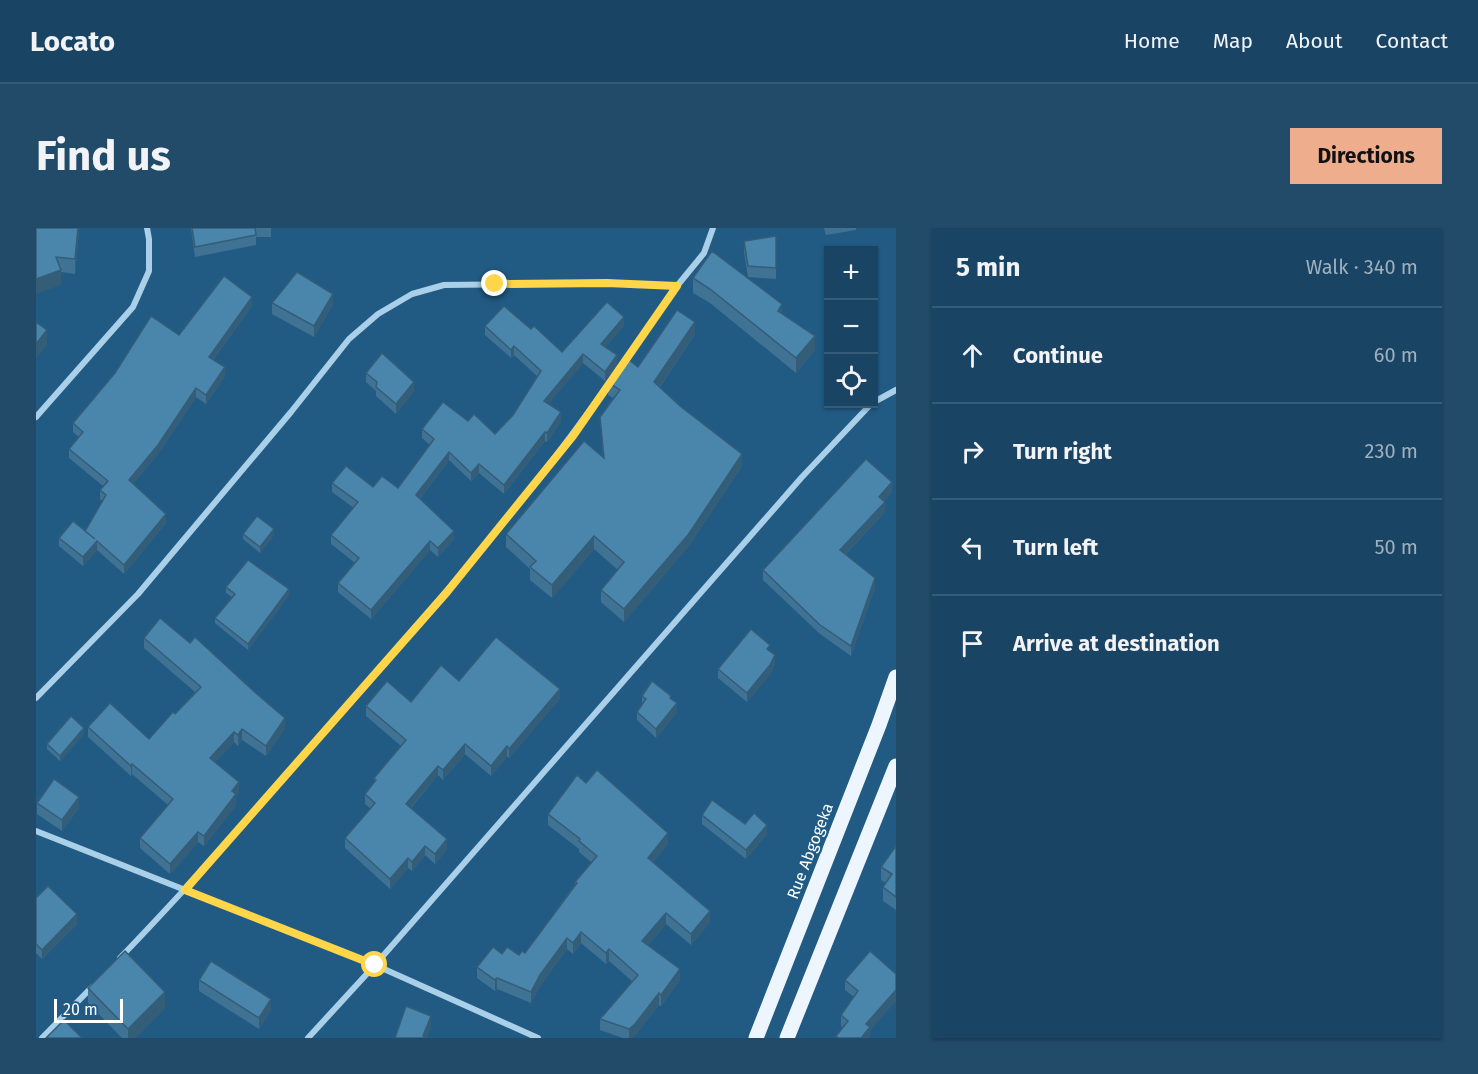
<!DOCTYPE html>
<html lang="en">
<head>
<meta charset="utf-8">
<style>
	body { margin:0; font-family:"Fira Sans",sans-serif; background:#224b69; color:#f1f3f6 }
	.controls { position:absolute; right:18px; top:18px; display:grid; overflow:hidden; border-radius:0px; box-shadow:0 2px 4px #0004 }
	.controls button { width:54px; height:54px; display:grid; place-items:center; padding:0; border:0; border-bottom:2px solid #375c78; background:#194463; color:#f1f3f6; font:30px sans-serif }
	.scale { position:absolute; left:18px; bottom:15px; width:69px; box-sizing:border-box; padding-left:6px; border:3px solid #fff; border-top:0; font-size:16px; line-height:21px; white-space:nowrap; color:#fff; -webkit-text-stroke:4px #215b84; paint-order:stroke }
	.stop { position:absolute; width:18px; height:18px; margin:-14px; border:4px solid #ffd54a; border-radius:50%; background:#fff }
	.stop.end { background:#ffd54a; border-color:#fff; box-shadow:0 2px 6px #0008 }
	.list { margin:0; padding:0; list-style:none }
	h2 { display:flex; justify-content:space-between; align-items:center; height:78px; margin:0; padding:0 24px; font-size:26px }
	h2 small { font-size:20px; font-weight:400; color:#9fb0be }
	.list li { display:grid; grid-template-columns:39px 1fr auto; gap:18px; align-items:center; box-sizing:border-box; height:96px; padding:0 24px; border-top:2px solid #375c78 }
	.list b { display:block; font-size:22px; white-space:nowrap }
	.list em { font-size:20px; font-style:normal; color:#9fb0be }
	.icon { flex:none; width:33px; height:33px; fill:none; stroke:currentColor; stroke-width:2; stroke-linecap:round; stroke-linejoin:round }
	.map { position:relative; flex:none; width:860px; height:810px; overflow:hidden; border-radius:0px }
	header { display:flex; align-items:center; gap:36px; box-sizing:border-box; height:84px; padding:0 30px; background:#194463; border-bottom:2px solid #375c78 }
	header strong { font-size:28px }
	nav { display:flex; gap:33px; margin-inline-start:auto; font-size:21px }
	.intro { display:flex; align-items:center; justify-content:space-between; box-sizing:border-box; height:144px; padding:0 36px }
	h1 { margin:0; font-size:42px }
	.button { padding:15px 27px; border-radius:0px; background:#eead8d; color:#111; font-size:21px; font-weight:700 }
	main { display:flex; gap:36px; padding:0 36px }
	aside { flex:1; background:#194463; border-radius:0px; box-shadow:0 2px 4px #0004 }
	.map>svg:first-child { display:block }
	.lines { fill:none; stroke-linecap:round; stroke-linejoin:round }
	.street { stroke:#aad0e9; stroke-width:6 }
	.primary { stroke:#edf6fe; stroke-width:15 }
	.wall { fill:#407294 }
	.shaded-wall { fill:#345d78 }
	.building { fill:#4a85ac; stroke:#345d78; stroke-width:1.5 }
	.route { stroke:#ffd54a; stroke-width:8 }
	.labels { text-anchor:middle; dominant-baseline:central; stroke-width:4.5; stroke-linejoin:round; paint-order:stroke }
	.street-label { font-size:16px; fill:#fff; stroke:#215b84 }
</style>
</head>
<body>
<header>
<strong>Locato</strong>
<nav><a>Home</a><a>Map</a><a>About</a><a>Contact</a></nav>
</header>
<div class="intro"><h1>Find us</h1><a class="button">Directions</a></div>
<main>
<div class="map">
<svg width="860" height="810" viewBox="0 0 860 810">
	<rect width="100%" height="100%" fill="#215b84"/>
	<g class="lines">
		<!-- street -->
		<g class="street">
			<polyline points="586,137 641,58 668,25 677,0"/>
			<polyline points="838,174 860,162"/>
			<polyline points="0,189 97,79 113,43 113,11 111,0"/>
			<polyline points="0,470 102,366 255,184 313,111 342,86 376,66 408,57 571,55 641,58"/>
			<polyline points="0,603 339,737 502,810"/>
			<path d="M84 730C163 648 237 563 311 478 404 372 496 266 576 151"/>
			<polyline points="6,810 56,759"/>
			<polyline points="272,810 339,737 766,249 835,176"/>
		</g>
		<!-- primary -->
		<g class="primary">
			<polyline points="720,810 843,497 860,449"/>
			<polyline points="751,810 860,538"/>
		</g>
	</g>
	<!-- wall -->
	<g class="wall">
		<polygon points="0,0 43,0 39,46 25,44 25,57"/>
		<polygon points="155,0 235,0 235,9 220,9 220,17 159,29"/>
		<polygon points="788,0 820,0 820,2 790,7"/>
		<polygon points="740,8 740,51 712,49 708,24 708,13"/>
		<polygon points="657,50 746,86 779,122 760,145 674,75 657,65"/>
		<polygon points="236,75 297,76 278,109 236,86"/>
		<polygon points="216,78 177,132 189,148 170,176 160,169 122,226 97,256 130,295 88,346 61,322 47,338 23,318 23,310 49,303 67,273 64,271 64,262 67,258 33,230 33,221 43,209 37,204 37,195 143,107"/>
		<polygon points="449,98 495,101 526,124 588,98 569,119 581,136 569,153 547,135 512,176 525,193 511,214 509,213 468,266 443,245 435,253 413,232 384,271 418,311 402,329 394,322 335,391 302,364 302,355 319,335 295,316 295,307 318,280 296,264 296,255 337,259 362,260 394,217 386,210 386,201 432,193 459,206 477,187 501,148 478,127 475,130 449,107"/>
		<polygon points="659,106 624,159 706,238 652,319 588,394 565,374 565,362 582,342 558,321 516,370 494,352 494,341 470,319 470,306 567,229 564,189 577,170 572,167 572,154 602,139"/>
		<polygon points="330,145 378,163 360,186 340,168 340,163 330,154"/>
		<polygon points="856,264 848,273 849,284 810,326 839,359 815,428 784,406 727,352 727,342"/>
		<polygon points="207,306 238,307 224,325 207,311"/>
		<polygon points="190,359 253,367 212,422 179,395 179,390 196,369 190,365"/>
		<polygon points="108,410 249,500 230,528 206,512 202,518 198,514 179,534 203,564 200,568 200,577 168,618 162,614 134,646 104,620 104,610 132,577 96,546 95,548 52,509 52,499 113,511 139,486 159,464 108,420"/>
		<polygon points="734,423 739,436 734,446 711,474 682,450 682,441"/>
		<polygon points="423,453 524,470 473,530 471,528 455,548 429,526 407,552 402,547 375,580 411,621 399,636 389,627 376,643 372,640 354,661 309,620 309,610 335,581 329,576 329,566 338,554 338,550 365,518 330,488 330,478 375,474"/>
		<polygon points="606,468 635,471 641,484 620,510 601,492 601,484 607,477 606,476"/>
		<polygon points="48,506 24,533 11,521 11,516"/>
		<polygon points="1,575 43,580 26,603 1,586"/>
		<polygon points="512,586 632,616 617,634 674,694 655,717 630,696 612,717 644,752 625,778 623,777 599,807 595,810 587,810 564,802 564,791 596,753 573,733 570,736 545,715 537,726 531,721 504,758 495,775 461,761 459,763 441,750 441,739 466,726 483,727 489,725 539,656 539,654 556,635 543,624 543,621 512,597"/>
		<polygon points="666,587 709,596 731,606 710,631 666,596"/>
		<polygon points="860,618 860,682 847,673 847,659 850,655 845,652 845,639"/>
		<polygon points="0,670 41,696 6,731 0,725"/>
		<polygon points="834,723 834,810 800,810 800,808 807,800 805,798 805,787 818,769 809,762 809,752"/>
		<polygon points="163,752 235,782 223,801 163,763"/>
		<polygon points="52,760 129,780 99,810 86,810 52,775"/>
	</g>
	<!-- shaded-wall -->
	<g class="shaded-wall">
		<polygon points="42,0 43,0 43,4 39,46 39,31"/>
		<polygon points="25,42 25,57 0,66 0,51"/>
		<polygon points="297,66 297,76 278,109 278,98"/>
		<polygon points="216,69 216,78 173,137 173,129"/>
		<polygon points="746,76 746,90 742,83"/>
		<polygon points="588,89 588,98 565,124 565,116"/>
		<polygon points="659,94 659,106 618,167 618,154"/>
		<polygon points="11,102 11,117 0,131 0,116"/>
		<polygon points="779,108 779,122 760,145 760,130"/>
		<polygon points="478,118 478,127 475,130 475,122"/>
		<polygon points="547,126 547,135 508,181 508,173"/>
		<polygon points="581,127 581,136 569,153 569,144"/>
		<polygon points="189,139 189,148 170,176 170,167"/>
		<polygon points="378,154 378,163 360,186 360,176"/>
		<polygon points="160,160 160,169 122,226 93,261 93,252"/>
		<polygon points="525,184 525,193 511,214 511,205"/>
		<polygon points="509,204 509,213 468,266 468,257"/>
		<polygon points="413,224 413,232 380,276 380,267"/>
		<polygon points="706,226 706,238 652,319 588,394 588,381"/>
		<polygon points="443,236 443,245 435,253 435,245"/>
		<polygon points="856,254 856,264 843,279 843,269"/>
		<polygon points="849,274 849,284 804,332 804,322"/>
		<polygon points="130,286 130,295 88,346 88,337"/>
		<polygon points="238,301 238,307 224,325 224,319"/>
		<polygon points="418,303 418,311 402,329 402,320"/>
		<polygon points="558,308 558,321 516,370 516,357"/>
		<polygon points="61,313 61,322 47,338 47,329"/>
		<polygon points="394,313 394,322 335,391 335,382"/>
		<polygon points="839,350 839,359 815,428 815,418"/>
		<polygon points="253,361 253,367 212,422 212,416"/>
		<polygon points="739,427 739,436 734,446 711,474 711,465"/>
		<polygon points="524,461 524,470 473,530 473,521"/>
		<polygon points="641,475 641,484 620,510 620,501"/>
		<polygon points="249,490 249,500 230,528 230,518"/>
		<polygon points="48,500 48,506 24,533 24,528"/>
		<polygon points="206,501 206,512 202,518 202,507"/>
		<polygon points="198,504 198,514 174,540 174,530"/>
		<polygon points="429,516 429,526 407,552 407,542"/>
		<polygon points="471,518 471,528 455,548 455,538"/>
		<polygon points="96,536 96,546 95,548 95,538"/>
		<polygon points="402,538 402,547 370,585 370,576"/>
		<polygon points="203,554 203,564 200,568 200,577 168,618 168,608 196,563"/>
		<polygon points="43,569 43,580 26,603 26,592"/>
		<polygon points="731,597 731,606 710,631 710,622"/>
		<polygon points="162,604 162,614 134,646 134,636"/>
		<polygon points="632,605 632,616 612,641 612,630"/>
		<polygon points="411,611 411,621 399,636 399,626"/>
		<polygon points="389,618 389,627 376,643 376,634"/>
		<polygon points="372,630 372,640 354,661 354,651"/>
		<polygon points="674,683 674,694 655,717 655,706"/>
		<polygon points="630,685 630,696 606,724 606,713"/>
		<polygon points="41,686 41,696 6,731 6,722"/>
		<polygon points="545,704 545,715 537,726 537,715"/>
		<polygon points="531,710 531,721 504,758 495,775 495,764 504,747"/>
		<polygon points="573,721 573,733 570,736 570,725"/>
		<polygon points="644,741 644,752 625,778 625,767"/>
		<polygon points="461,750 461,761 459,763 459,752"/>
		<polygon points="860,762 860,773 834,803 834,810 826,810 830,796"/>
		<polygon points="129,764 129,780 99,810 92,810 92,801"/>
		<polygon points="623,765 623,777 599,807 595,810 593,810 593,801"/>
		<polygon points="235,771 235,782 223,801 223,790"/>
		<polygon points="395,788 395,800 391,810 387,808"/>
	</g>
	<!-- building -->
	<g class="building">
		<polygon points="0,0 42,0 39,31 20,29 25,42 0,51"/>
		<polygon points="156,0 219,0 220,7 159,19"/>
		<polygon points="740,8 740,40 712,38 708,13"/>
		<polygon points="676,23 746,76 742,83 779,108 760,130 674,61 657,50"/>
		<polygon points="261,44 297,66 278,98 236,75"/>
		<polygon points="188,48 216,69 173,129 189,139 170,167 160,160 122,217 93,252 130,286 88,337 61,313 47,329 23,310 37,293 59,311 49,303 70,267 64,262 72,253 33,221 47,204 37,195 79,145 115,88 143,107"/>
		<polygon points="571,74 588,89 565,116 581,127 569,144 547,126 508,173 525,184 511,205 509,204 468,257 443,236 435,245 413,224 380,267 418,303 402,320 394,313 335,382 302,355 323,330 295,307 322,274 296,255 310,238 337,259 346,248 362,260 398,211 386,201 407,174 432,193 438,186 459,206 477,187 505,143 478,118 475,122 449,98 468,78 495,101 498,98 526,124"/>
		<polygon points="641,82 659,94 618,154 644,178 706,226 652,307 588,381 565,362 588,334 558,308 516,357 494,339 500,333 470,306 548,213 568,230 564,189 584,162 572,154 589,129 602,139"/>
		<polygon points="0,94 11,102 0,116"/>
		<polygon points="346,125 378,154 360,176 340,159 341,154 330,145"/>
		<polygon points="830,231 856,254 843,269 849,274 804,322 839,350 815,418 784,397 727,342"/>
		<polygon points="221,288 238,301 224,319 207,306"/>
		<polygon points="212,332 253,361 212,416 179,390 199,366 190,359"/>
		<polygon points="124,390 154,415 159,409 222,467 249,490 230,518 206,501 202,507 198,504 174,530 203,554 196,563 200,566 168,608 162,604 134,636 104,610 137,571 96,536 95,538 52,499 74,475 113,511 137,484 139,486 165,459 108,410"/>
		<polygon points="715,401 734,417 731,421 739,427 734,437 711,465 682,441"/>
		<polygon points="460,409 524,461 473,521 471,518 455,538 429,516 407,542 402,538 370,576 411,611 399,626 389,618 376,634 372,630 354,651 309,610 339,575 329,566 340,552 338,550 370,512 330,478 351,453 375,474 405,437 423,453"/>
		<polygon points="616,453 635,468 634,470 641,475 620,501 601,484 610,471 606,468"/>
		<polygon points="35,488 48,500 24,528 11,516"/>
		<polygon points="561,542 632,605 612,630 674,683 655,706 630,685 606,713 644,741 625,767 623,765 599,796 593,801 564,791 602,747 573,721 570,725 545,704 537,715 531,710 504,747 495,764 461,750 459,752 441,739 457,719 466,726 471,719 483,727 486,723 489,725 541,655 539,654 561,628 543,613 544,611 512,586 541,547 550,555"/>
		<polygon points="18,551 43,569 26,592 1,575"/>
		<polygon points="676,572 709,596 718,585 731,597 710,622 666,587"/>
		<polygon points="860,618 860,669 847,659 856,646 845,639"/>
		<polygon points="12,658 41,686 6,722 0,716 0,670"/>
		<polygon points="89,723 129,764 92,801 52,760"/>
		<polygon points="834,723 860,746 860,762 830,796 834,799 826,809 827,810 802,810 800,808 812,793 805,787 822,763 809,752"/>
		<polygon points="175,733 235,771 223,790 163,752"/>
		<polygon points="370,778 395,788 387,808 391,810 359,810"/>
		<polygon points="28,792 46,810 10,810"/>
	</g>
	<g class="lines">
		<!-- route -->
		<polyline class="route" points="339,737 149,662 411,364 537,208 641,58 571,55 459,56"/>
	</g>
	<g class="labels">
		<!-- street labels -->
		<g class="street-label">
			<text transform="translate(774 623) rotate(-69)">Rue Abgogeka</text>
		</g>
	</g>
</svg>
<div class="controls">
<button>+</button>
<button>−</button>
<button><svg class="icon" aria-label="locate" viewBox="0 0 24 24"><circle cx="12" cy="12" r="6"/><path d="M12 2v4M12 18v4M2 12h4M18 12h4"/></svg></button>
</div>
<div class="scale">20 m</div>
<div class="stop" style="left:339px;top:737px"></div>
<div class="stop end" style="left:459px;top:56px"></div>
</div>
<aside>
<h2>5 min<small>Walk · 340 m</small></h2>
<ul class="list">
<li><svg class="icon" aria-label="ahead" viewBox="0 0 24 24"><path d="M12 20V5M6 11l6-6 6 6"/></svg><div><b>Continue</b></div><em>60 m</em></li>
<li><svg class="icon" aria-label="right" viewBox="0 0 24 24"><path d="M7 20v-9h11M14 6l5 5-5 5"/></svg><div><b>Turn right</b></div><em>230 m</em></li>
<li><svg class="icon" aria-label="left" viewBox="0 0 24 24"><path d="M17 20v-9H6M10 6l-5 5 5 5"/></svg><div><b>Turn left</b></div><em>50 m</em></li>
<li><svg class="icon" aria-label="arrive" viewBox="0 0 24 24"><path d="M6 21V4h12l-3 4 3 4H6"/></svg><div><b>Arrive at destination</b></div></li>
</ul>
</aside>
</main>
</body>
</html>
